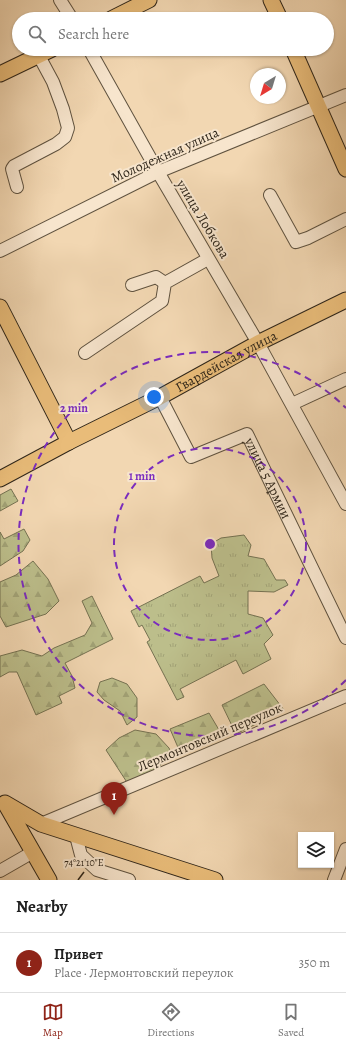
<!DOCTYPE html>
<html lang="en">
<head>
<meta charset="utf-8">
<style>
	body { margin:0; font-family:Alegreya,serif; background:#f2f2f2; color:#222 }
	.controls { position:absolute; right:12px; bottom:12px; display:grid; overflow:hidden; border-radius:0px; box-shadow:0 1px 3px #0004 }
	.controls button { width:36px; height:36px; display:grid; place-items:center; padding:0; border:0; border-bottom:1px solid #e0e0e0; background:#fff; color:#222; font:20px sans-serif }
	.compass { position:absolute; left:250px; top:68px; width:36px; height:36px; border-radius:50%; background:#fff; box-shadow:0 1px 3px #0004; rotate:218deg }
	.you { position:absolute; left:154px; top:397px; width:14px; height:14px; margin:-10px; border:3px solid #fff; border-radius:50%; background:#1a73e8; box-shadow:0 0 0 6px #1a73e833 }
	.badge { display:grid; place-items:center; width:26px; height:26px; border-radius:50%; background:#8f2418; color:#fff; font-size:13px; font-weight:700 }
	.pin { position:absolute; translate:-50% -33px; filter:drop-shadow(0 1px 2px #0008) }
	.pin::after { content:''; position:absolute; top:21px; width:14px; height:12px; background:inherit; clip-path:polygon(0 0,100% 0,50% 100%) }
	.list { margin:0; padding:0; list-style:none }
	h2 { display:flex; justify-content:space-between; align-items:center; height:52px; margin:0; padding:0 16px; font-size:17px }
	h2 small { font-size:13px; font-weight:400; color:#767676 }
	.list li { display:grid; grid-template-columns:26px 1fr auto; gap:12px; align-items:center; box-sizing:border-box; height:60px; padding:0 16px; border-top:1px solid #e0e0e0 }
	.list b { display:block; font-size:15px; white-space:nowrap }
	.list p { margin:0; font-size:13px; white-space:nowrap; color:#767676 }
	.list em { font-size:13px; font-style:normal; color:#767676 }
	.icon { flex:none; width:22px; height:22px; fill:none; stroke:currentColor; stroke-width:2; stroke-linecap:round; stroke-linejoin:round }
	.map { position:relative; flex:none; width:346px; height:880px; overflow:hidden }
	.search { position:absolute; background:#fff; box-shadow:0 1px 3px #0004; left:12px; right:12px; top:12px; height:44px; display:flex; align-items:center; gap:10px; box-sizing:border-box; padding:0 14px; border-radius:22px; color:#767676; font-size:15px }
	.sheet { height:112px; background:#fff }
	nav { display:flex; justify-content:space-around; align-items:center; box-sizing:border-box; height:56px; border-top:1px solid #e0e0e0; background:#fff; font-size:11px; color:#767676 }
	nav a { display:grid; justify-items:center; gap:2px }
	nav .on { color:#8f2418 }
	.map>svg:first-child { display:block }
	.forest { fill:url(#forest-firs); stroke:#757252 }
	.park { fill:url(#park-tufts); stroke:#757252 }
	.lines { fill:none; stroke-linecap:round; stroke-linejoin:round }
	.minor-casing { stroke:#5f523f; stroke-width:14 }
	.major-casing { stroke:#2e2519; stroke-width:17 }
	.minor { stroke:#f7e5cd; stroke-width:12 }
	.major { stroke:#e9bc79; stroke-width:15 }
	.ticks { fill:none; stroke:#2e2519; stroke-width:1.5 }
	.ring { fill:none; stroke:#7b2cbf; stroke-width:2; stroke-dasharray:7 5 }
	.labels { text-anchor:middle; dominant-baseline:central; stroke-width:4; stroke-linejoin:round; paint-order:stroke }
	.street-label { font-size:14px; fill:#2e2519; stroke:#f7e5cd }
	.ticks-label { font-size:10px; text-anchor:middle; fill:#2e2519; stroke:#f7e5cd; stroke-width:4; stroke-linejoin:round; paint-order:stroke }
	.centre { fill:#7b2cbf; stroke:#f7e5cd; stroke-width:2 }
	.ring-label { font-size:12px; text-anchor:middle; font-weight:bold; fill:#7b2cbf; stroke:#f7e5cd; stroke-width:4; stroke-linejoin:round; paint-order:stroke }
</style>
</head>
<body>
<div class="map">
<svg width="346" height="880" viewBox="0 0 346 880">
	<defs>
		<pattern id="forest-firs" width="22" height="20" patternUnits="userSpaceOnUse"><rect width="22" height="20" fill="#bcbe8b"/><path d="M5 1l3.5 6h-7zM16 11l3.5 6h-7z" fill="#a2a377"/></pattern>
		<pattern id="park-tufts" width="24" height="20" patternUnits="userSpaceOnUse"><rect width="24" height="20" fill="#bcbe8b"/><path d="M3 7l-1-3M5 7V3M7 7l1-3M15 17l-1-3M17 17v-4M19 17l1-3" fill="none" stroke="#a2a377"/></pattern>
	</defs>
	<rect width="100%" height="100%" fill="#f2d7b2"/>
	<filter id="stains"><feTurbulence type="fractalNoise" baseFrequency=".005" numOctaves="4"/><feColorMatrix values="0 0 0 0 .2 0 0 0 0 .09 0 0 0 0 .02 0 0 0 .5 -.17"/></filter>
	<radialGradient id="worn" r=".72"><stop offset=".6" stop-color="#630" stop-opacity="0"/><stop offset="1" stop-color="#630" stop-opacity=".3"/></radialGradient>
	<!-- forest -->
	<g class="forest">
		<polygon points="11,489 18,501 0,511 0,495"/>
		<polygon points="24,529 30,540 23,551 0,566 0,532 4,539"/>
		<polygon points="33,561 48,579 59,601 46,614 6,627 0,616 0,582 16,575"/>
		<polygon points="92,596 113,639 65,663 72,676 75,688 59,696 62,703 36,715 17,672 9,672 0,677 0,656 22,650 42,656 54,648 85,635 92,623 82,601"/>
		<polygon points="112,678 127,684 137,698 137,717 127,725 120,711 104,700 97,692 100,682"/>
		<polygon points="264,684 284,710 236,734 222,705"/>
		<polygon points="209,713 222,735 180,752 170,729"/>
		<polygon points="135,730 156,734 169,748 173,758 160,765 160,775 130,787 106,750 119,738"/>
	</g>
	<!-- park -->
	<polygon class="park" points="244,535 251,545 248,556 264,559 276,580 285,580 288,585 274,592 248,591 248,614 263,618 273,635 264,644 271,659 243,674 236,660 180,689 184,697 177,700 147,642 150,640 142,625 139,627 131,611 200,576 204,583 219,576 212,558 211,544 221,538"/>
	<g class="lines">
		<defs>
			<g id="minor">
				<polyline points="60,0 72,19"/>
				<polyline points="89,49 158,172 258,343 346,504"/>
				<polyline points="17,187 12,169 14,166 56,144 65,137 68,128 63,109 53,82 39,56"/>
				<polyline points="270,195 296,242 308,238 346,219"/>
				<polyline points="0,251 158,172 346,95"/>
				<polyline points="132,285 156,277 165,283"/>
				<polyline points="85,353 162,301 165,283 208,259"/>
				<path id="s1" d="M160 397 191 457 247 434 346 638"/>
				<polyline points="292,404 346,379"/>
				<polyline points="41,824 346,696"/>
				<polyline points="76,836 81,855 97,870 129,880"/>
				<polyline points="0,871 33,852"/>
				<polyline points="334,880 346,849"/>
			</g>
			<g id="major">
				<polyline points="271,0 280,19"/>
				<polyline points="111,19 149,0"/>
				<polyline points="293,49 346,169"/>
				<polyline points="0,74 52,49"/>
				<polyline points="0,307 69,442"/>
				<path id="s2" d="M0 479 69 442 160 397 258 343 346 300"/>
				<polyline points="5,803 41,824 215,880"/>
				<polyline points="6,805 49,880"/>
			</g>
		</defs>
		<!-- minor casing -->
		<use href="#minor" class="minor-casing"/>
		<!-- major casing -->
		<use href="#major" class="major-casing"/>
		<!-- minor -->
		<use href="#minor" class="minor"/>
		<!-- major -->
		<use href="#major" class="major"/>
	</g>
	<!-- ticks -->
	<path class="ticks" d="M78 880 84 872"/>
	<!-- distance rings -->
	<g class="ring">
		<circle cx="210" cy="544" r="96"/>
		<path d="M346 680A192 192 0 1 1 346 408"/>
	</g>
	<g class="labels">
		<!-- street labels -->
		<g class="street-label">
			<text transform="translate(165 155) rotate(-24)">Молодежная улица</text>
			<text transform="translate(203 219) rotate(59)">улица Лобкова</text>
			<text stroke="none"><textPath href="#s2" startOffset="255">Гвардейская улица</textPath></text>
			<text stroke="none"><textPath href="#s1" startOffset="177">улица 5 Армии</textPath></text>
			<text transform="translate(210 737) rotate(-23)">Лермонтовский переулок</text>
		</g>
	</g>
	<g class="ticks-label">
		<text x="84" y="866">74°21'10"E</text>
	</g>
	<circle cx="210" cy="544" r="6" class="centre"/>
	<g class="ring-label">
		<text x="74" y="412">2 min</text>
		<text x="142" y="480">1 min</text>
	</g>
	<rect width="100%" height="100%" filter="url(#stains)"/>
	<rect width="100%" height="100%" fill="url(#worn)"/>
</svg>
<div class="controls">
<button><svg class="icon" aria-label="layers" viewBox="0 0 24 24"><path d="M12 4l9 5-9 5-9-5zM3 14l9 5 9-5"/></svg></button>
</div>
<svg class="compass" viewBox="-18 -18 36 36"><path d="M0-13l5 13h-10z" fill="#e53935"/><path d="M0 13l5-13h-10z" fill="#767676"/></svg>
<div class="you"></div>
<div class="pin badge" style="left:114px;top:815px">1</div>
<div class="search"><svg class="icon" aria-label="search" viewBox="0 0 24 24"><circle cx="10" cy="10" r="6"/><path d="M15 15l6 6"/></svg>Search here</div>
</div>
<section class="sheet">
<h2>Nearby<small></small></h2>
<ul class="list">
<li><span class="badge">1</span><div><b>Привет</b><p>Place · Лермонтовский переулок</p></div><em>350 m</em></li>
</ul>
</section>
<nav>
<a class="on"><svg class="icon" aria-label="map" viewBox="0 0 24 24"><path d="M3 6l6-2 6 2 6-2v14l-6 2-6-2-6 2zM9 4v14M15 6v14"/></svg>Map</a>
<a><svg class="icon" aria-label="directions" viewBox="0 0 24 24"><path d="M12 3l9 9-9 9-9-9zM9 14v-3h6M13 9l2 2-2 2"/></svg>Directions</a>
<a><svg class="icon" aria-label="saved" viewBox="0 0 24 24"><path d="M7 4h10v16l-5-4-5 4z"/></svg>Saved</a>
</nav>
</body>
</html>
